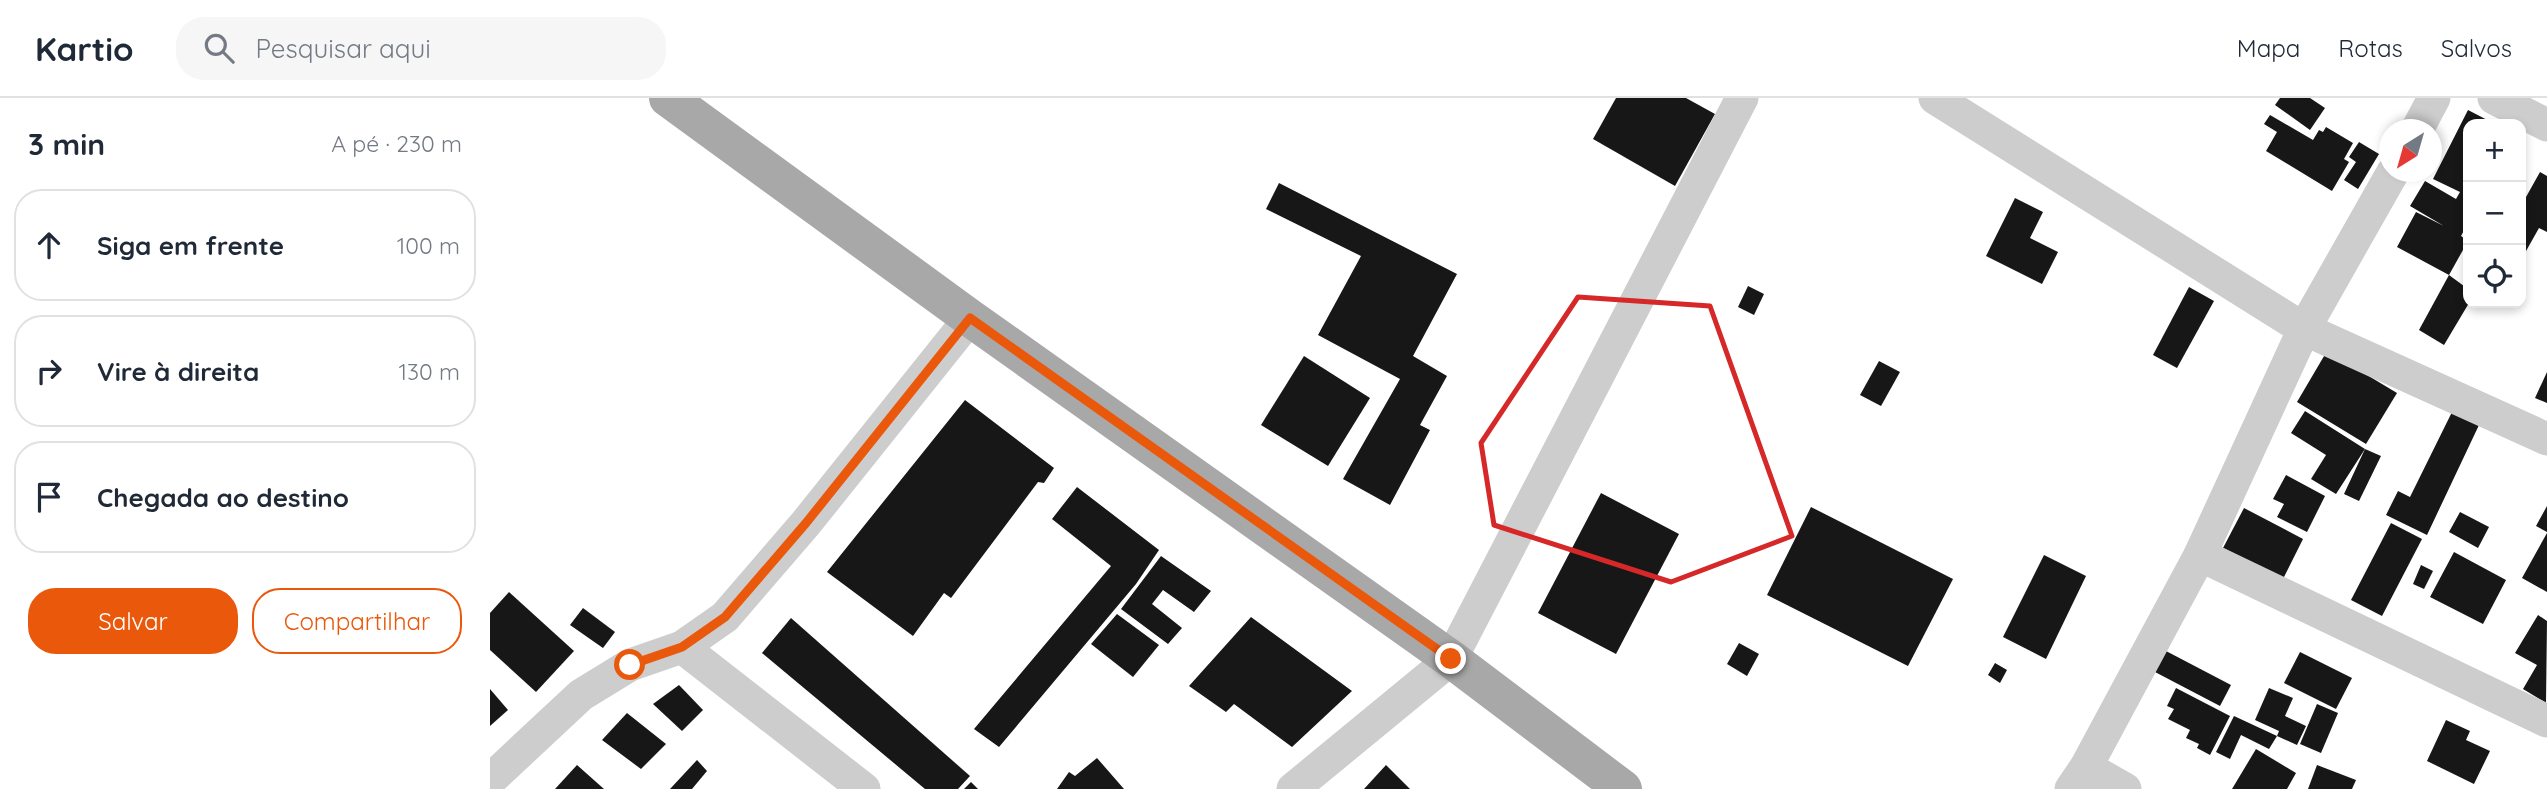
<!DOCTYPE html>
<html lang="pt">
<head>
<meta charset="utf-8">
<style>
	body { margin:0; font-family:Quicksand,sans-serif; background:#f6f6f7; color:#1f2937 }
	.controls { position:absolute; right:21px; top:21px; display:grid; overflow:hidden; border-radius:14px; box-shadow:0 4px 10px #0003 }
	.controls button { width:63px; height:63px; display:grid; place-items:center; padding:0; border:0; border-bottom:2px solid #e0e1e3; background:#fff; color:#1f2937; font:35px sans-serif }
	.compass { position:absolute; left:1889px; top:21px; width:63px; height:63px; border-radius:50%; background:#fff; box-shadow:0 4px 10px #0003; rotate:217deg }
	.stop { position:absolute; width:21px; height:21px; margin:-16px; border:5px solid #ea580c; border-radius:50%; background:#fff }
	.stop.end { background:#ea580c; border-color:#fff; box-shadow:0 2px 7px #0008 }
	.list { margin:0; padding:0; list-style:none }
	h2 { display:flex; justify-content:space-between; align-items:center; height:91px; margin:0; padding:0 28px; font-size:30px }
	h2 small { font-size:23px; font-weight:400; color:#747a83 }
	.list li { display:grid; grid-template-columns:46px 1fr auto; gap:21px; align-items:center; box-sizing:border-box; height:112px; margin:0 14px 14px; padding:0 14px; border:2px solid #e0e1e3; border-radius:28px }
	.list b { display:block; font-size:26px; white-space:nowrap }
	.list em { font-size:23px; font-style:normal; color:#747a83 }
	.actions { display:flex; gap:14px; padding:21px 28px }
	.actions a { flex:1; padding:16px 0; border:2px solid #ea580c; border-radius:28px; text-align:center; font-size:24px; color:#ea580c }
	.actions .main { background:#ea580c; color:#fff }
	.icon { flex:none; width:38px; height:38px; fill:none; stroke:currentColor; stroke-width:2; stroke-linecap:round; stroke-linejoin:round }
	.map { position:relative; flex:none; width:2057px; height:691px; overflow:hidden }
	header { display:flex; align-items:center; gap:42px; box-sizing:border-box; height:98px; padding:0 35px; background:#fff; border-bottom:2px solid #e0e1e3 }
	header strong { font-size:33px }
	nav { display:flex; gap:38px; margin-inline-start:auto; font-size:24px }
	.search { width:490px; height:63px; background:#f6f6f7; display:flex; align-items:center; gap:18px; box-sizing:border-box; padding:0 24px; border-radius:28px; color:#747a83; font-size:26px }
	main { display:flex }
	aside { flex:1; background:#fff }
	.map>svg:first-child { display:block }
	.building { fill:#171717 }
	.lines { fill:none; stroke-linecap:round; stroke-linejoin:round }
	.street { stroke:#cdcdcd; stroke-width:33 }
	.primary { stroke:#a8a8a8; stroke-width:38 }
	.route { stroke:#ea580c; stroke-width:9 }
	.marked { fill:none; stroke:#d62828; stroke-width:5; stroke-linejoin:round }
</style>
</head>
<body>
<header>
<strong>Kartio</strong>
<div class="search"><svg class="icon" aria-label="search" viewBox="0 0 24 24"><circle cx="10" cy="10" r="6"/><path d="M15 15l6 6"/></svg>Pesquisar aqui</div>
<nav><a>Mapa</a><a>Rotas</a><a>Salvos</a></nav>
</header>
<main>
<aside>
<h2>3 min<small>A pé · 230 m</small></h2>
<ul class="list">
<li><svg class="icon" aria-label="ahead" viewBox="0 0 24 24"><path d="M12 20V5M6 11l6-6 6 6"/></svg><div><b>Siga em frente</b></div><em>100 m</em></li>
<li><svg class="icon" aria-label="right" viewBox="0 0 24 24"><path d="M7 20v-9h11M14 6l5 5-5 5"/></svg><div><b>Vire à direita</b></div><em>130 m</em></li>
<li><svg class="icon" aria-label="arrive" viewBox="0 0 24 24"><path d="M6 21V4h12l-3 4 3 4H6"/></svg><div><b>Chegada ao destino</b></div></li>
</ul>
<div class="actions"><a class="main">Salvar</a><a>Compartilhar</a></div>
</aside>
<div class="map">
<svg width="2057" height="691" viewBox="0 0 2057 691">
	<rect width="100%" height="100%" fill="#fff"/>
	<!-- building -->
	<g class="building">
		<polygon points="1126,0 1196,0 1225,16 1185,88 1103,41"/>
		<polygon points="1790,0 1820,0 1835,10 1820,32 1785,7"/>
		<polygon points="1978,12 2005,26 1978,26 1978,125 1971,138 1978,143 1959,177 1907,149 1926,114 1954,128 1920,108 1935,83 1966,101 1970,94 1943,81"/>
		<polygon points="1780,17 1823,42 1829,32 1833,34 1836,29 1863,45 1854,61 1859,64 1842,93 1776,53 1787,34 1774,26"/>
		<polygon points="1869,44 1889,56 1868,91 1854,82 1866,64 1859,59"/>
		<polygon points="2050,74 2057,78 2057,134 2049,130 2031,162 2031,108"/>
		<polygon points="789,85 967,176 923,258 957,278 930,327 940,332 900,407 853,381 910,281 828,237 871,158 776,111"/>
		<polygon points="1525,100 1553,114 1540,140 1568,154 1552,186 1496,158"/>
		<polygon points="1959,177 1978,191 1979,205 1954,247 1929,232"/>
		<polygon points="1258,188 1274,196 1264,217 1248,209"/>
		<polygon points="1699,189 1724,203 1687,270 1663,257"/>
		<polygon points="1837,253 1907,295 1876,346 1807,304"/>
		<polygon points="814,258 880,300 838,368 771,327"/>
		<polygon points="1389,263 1410,274 1391,308 1370,297"/>
		<polygon points="2057,274 2057,305 2045,300"/>
		<polygon points="475,302 564,370 554,385 548,384 461,500 454,495 423,538 337,474"/>
		<polygon points="1815,313 1875,351 1846,396 1821,381 1836,357 1801,335"/>
		<polygon points="1962,314 1989,327 1937,437 1896,417 1908,393 1920,399"/>
		<polygon points="1875,351 1891,358 1869,403 1854,396"/>
		<polygon points="1796,377 1835,398 1817,434 1787,419 1794,406 1783,401"/>
		<polygon points="587,389 669,452 646,486 509,649 484,631 621,468 562,421"/>
		<polygon points="1111,395 1189,436 1126,556 1048,515"/>
		<polygon points="2057,408 2057,434 2046,428"/>
		<polygon points="1321,409 1463,481 1418,568 1277,497"/>
		<polygon points="1754,410 1813,441 1793,481 1733,450"/>
		<polygon points="1970,414 1999,429 1988,450 1959,434"/>
		<polygon points="1901,425 1932,441 1892,518 1861,502"/>
		<polygon points="2057,435 2057,494 2032,480"/>
		<polygon points="1964,454 2016,482 1993,526 1940,499"/>
		<polygon points="1554,457 1596,478 1556,561 1513,539"/>
		<polygon points="671,458 721,493 704,514 673,492 662,506 692,530 678,546 631,511"/>
		<polygon points="1931,467 1943,473 1934,491 1923,486"/>
		<polygon points="19,494 84,553 46,594 0,552 0,515"/>
		<polygon points="93,510 125,534 113,550 80,527"/>
		<polygon points="627,516 669,547 643,579 601,546"/>
		<polygon points="2048,517 2057,523 2056,605 2033,591 2047,567 2025,555"/>
		<polygon points="761,519 862,593 802,649 744,606 736,614 699,588"/>
		<polygon points="301,520 480,678 468,691 435,691 272,555"/>
		<polygon points="1249,545 1269,556 1257,578 1237,566"/>
		<polygon points="1676,553 1741,587 1730,608 1665,574"/>
		<polygon points="1810,554 1862,580 1846,611 1794,585"/>
		<polygon points="1505,565 1517,572 1510,585 1498,577"/>
		<polygon points="189,587 213,612 192,633 163,606"/>
		<polygon points="1686,590 1740,618 1720,657 1707,650 1709,646 1696,640 1700,632 1678,621 1684,611 1677,608"/>
		<polygon points="1779,590 1803,600 1795,618 1816,628 1807,647 1787,638 1789,633 1765,622"/>
		<polygon points="0,591 18,612 0,628"/>
		<polygon points="1827,606 1848,615 1831,655 1810,646"/>
		<polygon points="137,615 176,646 151,671 112,642"/>
		<polygon points="1744,618 1787,638 1779,651 1751,637 1740,661 1726,654"/>
		<polygon points="1956,622 1980,633 1976,642 2000,653 1984,686 1937,663"/>
		<polygon points="1766,651 1806,675 1797,691 1742,691"/>
		<polygon points="607,660 634,691 567,691 579,674 585,678"/>
		<polygon points="207,662 217,673 202,691 180,691"/>
		<polygon points="87,667 114,691 65,691"/>
		<polygon points="896,667 920,691 874,691"/>
		<polygon points="1827,667 1866,682 1862,691 1818,691"/>
		<polygon points="481,684 488,691 474,691"/>
	</g>
	<g class="lines">
		<!-- street -->
		<g class="street">
			<polyline points="1445,0 1814,231 2057,341"/>
			<polyline points="2004,0 2057,27"/>
			<polyline points="1927,32 1944,0"/>
			<polyline points="1710,457 2057,623"/>
			<polyline points="192,549 374,691"/>
			<polyline points="1596,669 1635,691"/>
			<polyline points="0,682 91,597 140,567 192,549 235,519 316,425 480,220"/>
			<polyline points="803,691 961,561 1252,0"/>
			<polyline points="1581,691 1596,669 1710,457 1814,231 1903,74"/>
		</g>
		<!-- primary -->
		<polyline class="primary" points="178,0 480,220 961,561 1133,691"/>
	</g>
	<g class="lines">
		<!-- route -->
		<polyline class="route" points="140,567 192,549 235,519 316,425 480,220 961,561"/>
	</g>
	<!-- marked area -->
	<path class="marked" d="M1088 199 1220 208 1302 438 1181 484 1004 427 991 345Z"/>
</svg>
<div class="controls">
<button>+</button>
<button>−</button>
<button><svg class="icon" aria-label="locate" viewBox="0 0 24 24"><circle cx="12" cy="12" r="6"/><path d="M12 2v4M12 18v4M2 12h4M18 12h4"/></svg></button>
</div>
<svg class="compass" viewBox="-18 -18 36 36"><path d="M0-13l5 13h-10z" fill="#e53935"/><path d="M0 13l5-13h-10z" fill="#747a83"/></svg>
<div class="stop" style="left:140px;top:567px"></div>
<div class="stop end" style="left:961px;top:561px"></div>
</div>
</main>
</body>
</html>
